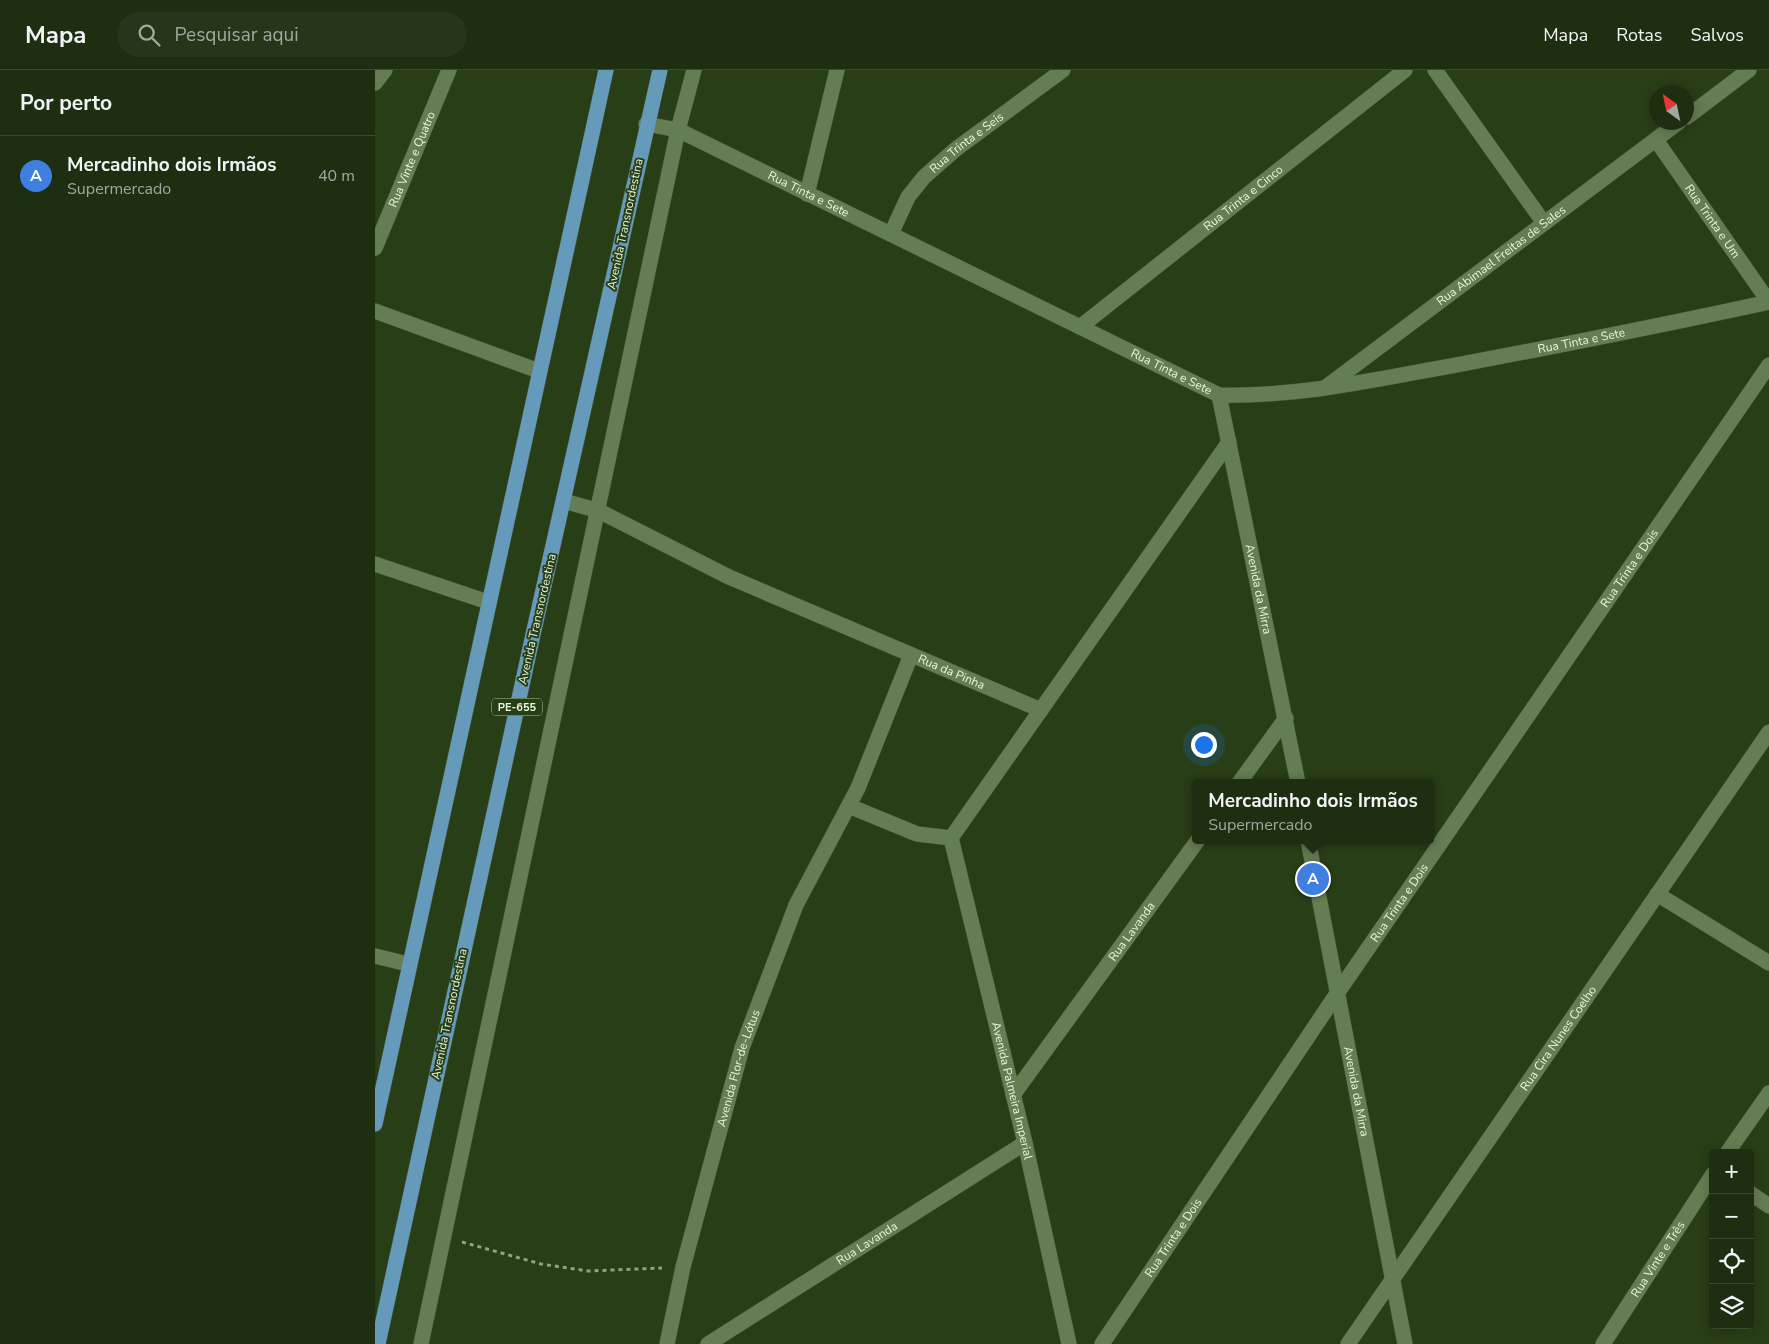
<!DOCTYPE html>
<html lang="pt">
<head>
<meta charset="utf-8">
<style>
	body { margin:0; font-family:"Nunito Sans",sans-serif; background:#26361a; color:#f1f3f6 }
	.controls { position:absolute; right:15px; bottom:15px; display:grid; overflow:hidden; border-radius:5px; box-shadow:0 2px 12px #0003 }
	.controls button { width:45px; height:45px; display:grid; place-items:center; padding:0; border:0; border-bottom:1px solid #3c4a31; background:#1e2e11; color:#f1f3f6; font:25px sans-serif }
	.compass { position:absolute; left:1274px; top:15px; width:45px; height:45px; border-radius:50%; background:#1e2e11; box-shadow:0 2px 12px #0003; rotate:327deg }
	.you { position:absolute; left:828px; top:674px; width:18px; height:18px; margin:-12px; border:4px solid #fff; border-radius:50%; background:#1a73e8; box-shadow:0 0 0 8px #1a73e833 }
	.badge { display:grid; place-items:center; width:32px; height:32px; border-radius:50%; background:#1a73e8; color:#fff; font-size:16px; font-weight:700 }
	.pin { position:absolute; translate:-50% -50%; border:2px solid #fff; box-shadow:0 1px 5px #0006 }
	.popup { position:absolute; left:817px; top:709px; width:242px; height:65px; box-sizing:border-box; display:grid; place-content:center; border-radius:5px; background:#1e2e11; filter:drop-shadow(0 1px 4px #0005); font-size:16px; white-space:nowrap; color:#a1a89f }
	.popup b { font-size:19px; color:#f1f3f6 }
	.popup::after { content:''; position:absolute; left:50%; top:100%; margin-left:-10px; border:10px solid transparent; border-top-color:#1e2e11 }
	.list { margin:0; padding:0; list-style:none }
	h2 { display:flex; justify-content:space-between; align-items:center; height:65px; margin:0; padding:0 20px; font-size:21px }
	h2 small { font-size:16px; font-weight:400; color:#a1a89f }
	.list li { display:grid; grid-template-columns:32px 1fr auto; gap:15px; align-items:center; box-sizing:border-box; height:80px; padding:0 20px; border-top:1px solid #3c4a31 }
	.list b { display:block; font-size:19px; white-space:nowrap }
	.list p { margin:0; font-size:16px; white-space:nowrap; color:#a1a89f }
	.list em { font-size:16px; font-style:normal; color:#a1a89f }
	.icon { flex:none; width:28px; height:28px; fill:none; stroke:currentColor; stroke-width:2; stroke-linecap:round; stroke-linejoin:round }
	.map { position:relative; flex:none; width:1394px; height:1274px; overflow:hidden }
	header { display:flex; align-items:center; gap:30px; box-sizing:border-box; height:70px; padding:0 25px; background:#1e2e11; border-bottom:1px solid #3c4a31 }
	header strong { font-size:24px }
	nav { display:flex; gap:28px; margin-inline-start:auto; font-size:18px }
	.search { width:350px; height:45px; background:#26361a; display:flex; align-items:center; gap:12px; box-sizing:border-box; padding:0 18px; border-radius:28px; color:#a1a89f; font-size:19px }
	main { display:flex }
	aside { flex:1; background:#1e2e11 }
	.map>svg:first-child { display:block }
	.lines { fill:none; stroke-linecap:round; stroke-linejoin:round }
	.street-casing { stroke:#445736; stroke-width:16 }
	.primary-casing { stroke:#445736; stroke-width:16 }
	.path { stroke:#90a283; stroke-width:3; stroke-dasharray:4 4; stroke-linecap:butt }
	.street { stroke:#647d53; stroke-width:15 }
	.primary { stroke:#669aba; stroke-width:15 }
	.labels { text-anchor:middle; dominant-baseline:central; stroke-width:4; stroke-linejoin:round; paint-order:stroke }
	.shield { fill:#283e17; stroke:#aec0a3; stroke-width:1 }
	.shield-label { font-size:11px; font-weight:bold; fill:#e8f7df }
	.street-label { font-size:12px; fill:#e8f7df; stroke:#283e17 }
</style>
</head>
<body>
<header>
<strong>Mapa</strong>
<div class="search"><svg class="icon" aria-label="search" viewBox="0 0 24 24"><circle cx="10" cy="10" r="6"/><path d="M15 15l6 6"/></svg>Pesquisar aqui</div>
<nav><a>Mapa</a><a>Rotas</a><a>Salvos</a></nav>
</header>
<main>
<aside>
<h2>Por perto<small></small></h2>
<ul class="list">
<li><span class="badge" style="background:#3f7fe0">A</span><div><b>Mercadinho dois Irmãos</b><p>Supermercado</p></div><em>40 m</em></li>
</ul>
</aside>
<div class="map">
<svg width="1394" height="1274" viewBox="0 0 1394 1274">
	<rect width="100%" height="100%" fill="#283e17"/>
	<g class="lines">
		<defs>
			<g id="street">
				<polyline points="1060,0 1169,153"/>
				<polyline points="0,13 10,0"/>
				<polyline points="1312,47 1374,0"/>
				<path id="s1" d="M271 54 303 60 844 325C924 327 998 310 1076 296 1182 276 1288 255 1394 232"/>
				<path id="s2" d="M1281 70 1394 232"/>
				<polyline points="432,124 462,0"/>
				<path id="s3" d="M516 164 533 127 549 107 581 79 688 0"/>
				<path id="s4" d="M0 178 74 0"/>
				<polyline points="0,241 164,301"/>
				<path id="s5" d="M705 257 1030 0"/>
				<path id="s6" d="M951 317 1304 52"/>
				<path id="s7" d="M844 325 923 713"/>
				<path id="s8" d="M189 431 224 441 354 507 666 640"/>
				<polyline points="0,494 113,532"/>
				<polyline points="864,713 911,648"/>
				<polyline points="474,736 542,764 576,768 854,372"/>
				<path id="s9" d="M576 768 650 1073 694 1274"/>
				<path id="s10" d="M933 770 1030 1274"/>
				<polyline points="1282,824 1394,893"/>
				<polyline points="0,886 33,894"/>
				<path id="s11" d="M638 1025 823 770"/>
				<polyline points="1352,1083 1394,1023"/>
				<polyline points="1375,1123 1394,1136"/>
				<polyline points="46,1274 303,60 319,0"/>
				<path id="s12" d="M292 1274 308 1197 367 978 421 835 483 718 536 585"/>
				<path id="s13" d="M333 1274 650 1073"/>
				<path id="s14" d="M727 1274 961 925 1394 295"/>
				<path id="s15" d="M973 1274 1394 662"/>
				<path id="s16" d="M1228 1274 1338 1104"/>
			</g>
			<g id="primary">
				<polyline points="0,1054 231,0"/>
				<polyline points="3,1274 159,560 285,0"/>
			</g>
		</defs>
		<!-- street casing -->
		<use href="#street" class="street-casing"/>
		<!-- primary casing -->
		<use href="#primary" class="primary-casing"/>
		<!-- path -->
		<polyline class="path" points="87,1172 166,1194 213,1201 287,1198"/>
		<!-- street -->
		<use href="#street" class="street"/>
		<!-- primary -->
		<use href="#primary" class="primary"/>
	</g>
	<g class="labels">
		<!-- shield labels -->
		<rect class="shield" x="117" y="628.5" width="50" height="17" rx="4"/>
		<g class="shield-label">
			<text x="142" y="637">PE-655</text>
		</g>
		<!-- street labels -->
		<g class="street-label">
			<text stroke="none"><textPath href="#s3" startOffset="121">Rua Trinta e Seis</textPath></text>
			<text stroke="none"><textPath href="#s4" startOffset="96">Rua Vinte e Quatro</textPath></text>
			<text stroke="none"><textPath href="#s1" startOffset="178">Rua Tinta e Sete</textPath></text>
			<text stroke="none"><textPath href="#s5" startOffset="208">Rua Trinta e Cinco</textPath></text>
			<text stroke="none"><textPath href="#s2" startOffset="99">Rua Trinta e Um</textPath></text>
			<text transform="translate(250 154) rotate(-78)">Avenida Transnordestina</text>
			<text stroke="none"><textPath href="#s6" startOffset="219">Rua Abimael Freitas de Sales</textPath></text>
			<text stroke="none"><textPath href="#s1" startOffset="1002">Rua Tinta e Sete</textPath></text>
			<text stroke="none"><textPath href="#s1" startOffset="582">Rua Tinta e Sete</textPath></text>
			<text stroke="none"><textPath href="#s14" startOffset="938">Rua Trinta e Dois</textPath></text>
			<text stroke="none"><textPath href="#s7" startOffset="198">Avenida da Mirra</textPath></text>
			<text transform="translate(162 549) rotate(-77)">Avenida Transnordestina</text>
			<text stroke="none"><textPath href="#s8" startOffset="424">Rua da Pinha</textPath></text>
			<text stroke="none"><textPath href="#s14" startOffset="532">Rua Trinta e Dois</textPath></text>
			<text stroke="none"><textPath href="#s11" startOffset="202">Rua Lavanda</textPath></text>
			<text transform="translate(74 944) rotate(-78)">Avenida Transnordestina</text>
			<text stroke="none"><textPath href="#s15" startOffset="371">Rua Cira Nunes Coelho</textPath></text>
			<text stroke="none"><textPath href="#s12" startOffset="285">Avenida Flor-de-Lótus</textPath></text>
			<text stroke="none"><textPath href="#s9" startOffset="260">Avenida Palmeira Imperial</textPath></text>
			<text stroke="none"><textPath href="#s10" startOffset="256">Avenida da Mirra</textPath></text>
			<text stroke="none"><textPath href="#s14" startOffset="128">Rua Trinta e Dois</textPath></text>
			<text stroke="none"><textPath href="#s13" startOffset="188">Rua Lavanda</textPath></text>
			<text stroke="none"><textPath href="#s16" startOffset="101">Rua Vinte e Três</textPath></text>
		</g>
	</g>
</svg>
<div class="controls">
<button>+</button>
<button>−</button>
<button><svg class="icon" aria-label="locate" viewBox="0 0 24 24"><circle cx="12" cy="12" r="6"/><path d="M12 2v4M12 18v4M2 12h4M18 12h4"/></svg></button>
<button><svg class="icon" aria-label="layers" viewBox="0 0 24 24"><path d="M12 4l9 5-9 5-9-5zM3 14l9 5 9-5"/></svg></button>
</div>
<svg class="compass" viewBox="-18 -18 36 36"><path d="M0-13l5 13h-10z" fill="#e53935"/><path d="M0 13l5-13h-10z" fill="#a1a89f"/></svg>
<div class="you"></div>
<div class="pin badge" style="left:938px;top:809px;background:#3f7fe0">A</div>
<div class="popup"><b>Mercadinho dois Irmãos</b>Supermercado</div>
</div>
</main>
</body>
</html>
